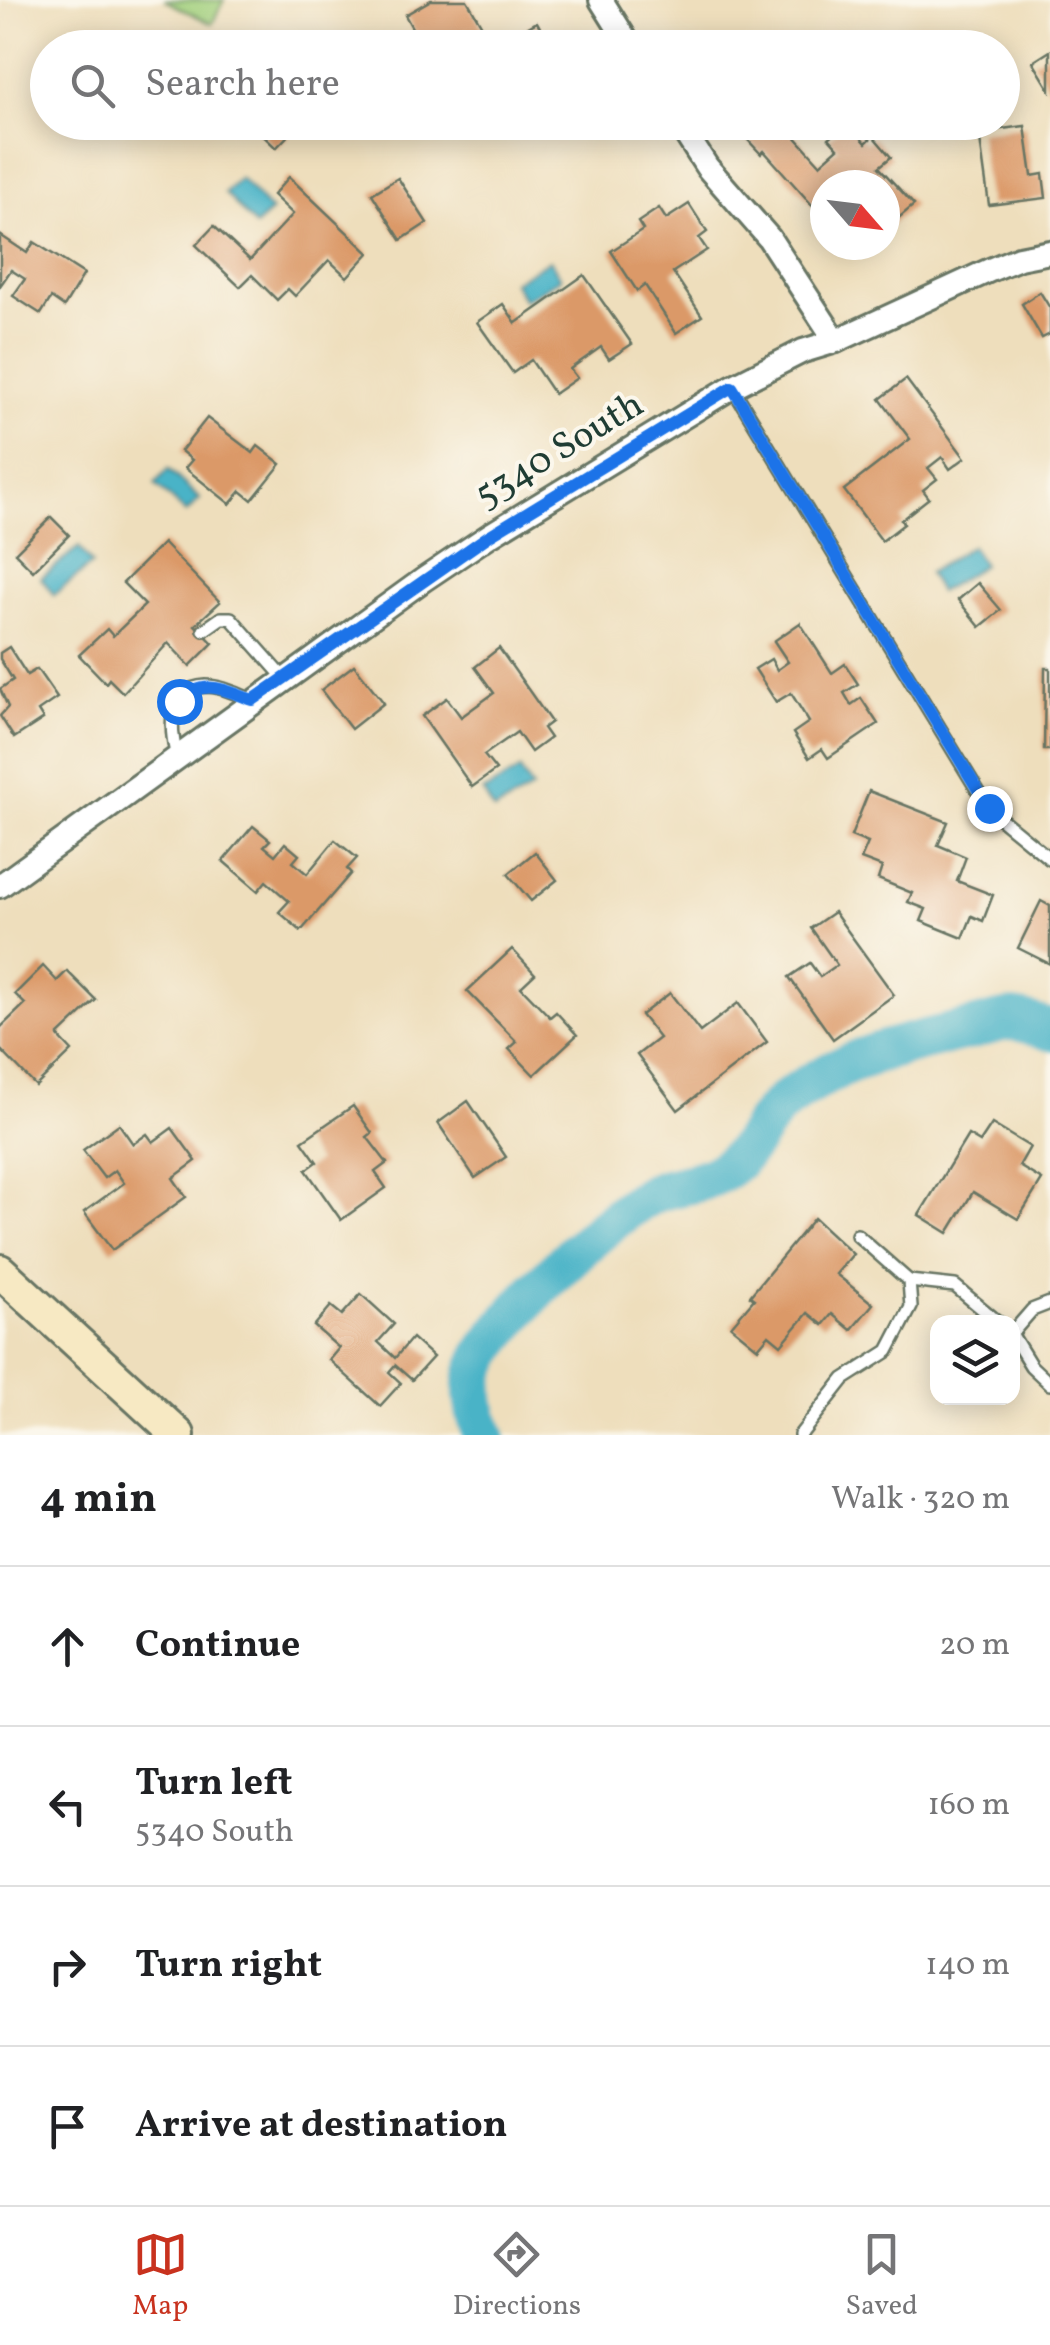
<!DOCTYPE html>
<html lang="en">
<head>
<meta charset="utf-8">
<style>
	body { margin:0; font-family:Vollkorn,serif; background:#f2f2f2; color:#202124 }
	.controls { position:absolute; right:30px; bottom:30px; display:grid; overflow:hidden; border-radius:20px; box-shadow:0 5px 25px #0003 }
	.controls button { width:90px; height:90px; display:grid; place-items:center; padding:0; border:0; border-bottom:2px solid #e0e0e0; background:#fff; color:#202124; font:50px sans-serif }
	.compass { position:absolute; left:810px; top:170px; width:90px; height:90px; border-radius:50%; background:#fff; box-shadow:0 5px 25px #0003; rotate:118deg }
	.stop { position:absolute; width:30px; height:30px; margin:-22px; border:8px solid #1a73e8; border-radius:50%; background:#fff }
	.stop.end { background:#1a73e8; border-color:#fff; box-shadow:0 2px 10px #0008 }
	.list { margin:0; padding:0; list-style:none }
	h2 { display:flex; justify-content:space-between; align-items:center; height:130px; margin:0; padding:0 40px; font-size:42px }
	h2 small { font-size:32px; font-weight:400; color:#757577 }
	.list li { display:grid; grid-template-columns:65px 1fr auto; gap:30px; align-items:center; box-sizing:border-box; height:160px; padding:0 40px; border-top:2px solid #e0e0e0 }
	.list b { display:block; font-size:38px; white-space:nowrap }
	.list p { margin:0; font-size:32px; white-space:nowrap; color:#757577 }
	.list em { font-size:32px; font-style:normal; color:#757577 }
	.icon { flex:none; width:55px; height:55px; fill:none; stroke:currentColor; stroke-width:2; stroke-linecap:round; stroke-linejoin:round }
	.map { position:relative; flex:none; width:1050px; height:1435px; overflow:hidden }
	.search { position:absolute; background:#fff; box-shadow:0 5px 25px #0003; left:30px; right:30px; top:30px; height:110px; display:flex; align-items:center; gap:25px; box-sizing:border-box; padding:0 35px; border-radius:55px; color:#757577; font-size:38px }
	.sheet { height:770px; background:#fff }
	nav { display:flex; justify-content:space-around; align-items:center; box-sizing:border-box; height:140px; border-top:2px solid #e0e0e0; background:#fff; font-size:28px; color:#757577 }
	nav a { display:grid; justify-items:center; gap:5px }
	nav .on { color:#c8321e }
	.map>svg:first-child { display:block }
	.green { fill:#a1cf7c; stroke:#608658; stroke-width:2.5 }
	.water { fill:#49b3c7; stroke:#34787e; stroke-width:2.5 }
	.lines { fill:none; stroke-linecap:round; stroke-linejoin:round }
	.river { stroke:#49b3c7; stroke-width:42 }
	.building { fill:#db9968 }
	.lane-casing { stroke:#677564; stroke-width:16 }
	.street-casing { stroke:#677564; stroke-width:28 }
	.secondary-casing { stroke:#677564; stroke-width:38 }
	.lane { stroke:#fff; stroke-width:11 }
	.street { stroke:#fff; stroke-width:22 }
	.secondary { stroke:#f7e9c3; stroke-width:32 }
	.route { stroke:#1a73e8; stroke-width:12 }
	.labels { text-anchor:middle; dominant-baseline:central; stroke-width:8; stroke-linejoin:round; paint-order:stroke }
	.street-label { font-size:38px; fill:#1f3d34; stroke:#fbf7ec }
</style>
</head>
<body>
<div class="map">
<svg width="1050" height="1435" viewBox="0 0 1050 1435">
	<rect width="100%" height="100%" fill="#fbf7ec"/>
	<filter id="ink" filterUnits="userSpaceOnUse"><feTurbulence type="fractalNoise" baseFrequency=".01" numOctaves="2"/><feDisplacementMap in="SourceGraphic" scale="20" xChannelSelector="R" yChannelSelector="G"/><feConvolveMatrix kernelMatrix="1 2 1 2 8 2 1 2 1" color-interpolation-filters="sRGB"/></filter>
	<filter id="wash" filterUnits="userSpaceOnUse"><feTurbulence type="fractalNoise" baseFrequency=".0048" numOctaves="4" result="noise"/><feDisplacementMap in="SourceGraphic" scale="40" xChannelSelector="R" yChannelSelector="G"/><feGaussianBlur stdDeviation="2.25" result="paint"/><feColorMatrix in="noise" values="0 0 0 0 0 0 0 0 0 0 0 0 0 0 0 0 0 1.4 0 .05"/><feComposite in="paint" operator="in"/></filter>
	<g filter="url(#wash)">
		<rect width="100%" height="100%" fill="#eedebc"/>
		<!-- green -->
		<polygon class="green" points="164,0 224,0 212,24"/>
		<!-- water -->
		<g class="water">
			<polygon points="240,178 271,212 255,226 225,193"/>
			<polygon points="550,260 561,278 524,300 513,282"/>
			<polygon points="168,469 200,499 186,513 155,484"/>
			<polygon points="971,546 983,565 939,592 928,573"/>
			<polygon points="79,547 92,564 54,595 41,578"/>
			<polygon points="520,770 532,789 494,811 483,792"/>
		</g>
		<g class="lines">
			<!-- river -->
			<path class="river" d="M485 1435C475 1416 470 1389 477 1369 490 1327 613 1211 654 1193 675 1184 699 1185 719 1173 755 1153 757 1123 785 1101 841 1058 902 1044 968 1030 982 1027 999 1020 1013 1020 1025 1021 1039 1027 1050 1030"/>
		</g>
		<g id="blocks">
			<!-- building -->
			<g class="building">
				<polygon points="431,0 467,0 494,47 537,22 551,48 423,48 405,15"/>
				<polygon points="1050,51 1050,90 1033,62"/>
				<polygon points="259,122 301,122 276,148 254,127"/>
				<polygon points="749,122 782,122 820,164 838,148 829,138 847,122 866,143 873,136 891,157 879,167 914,205 889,226 885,221 885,185 825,185 825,211 821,215 764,151 761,154 746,138 756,130"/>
				<polygon points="1025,126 1032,176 1043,174 1046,198 989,205 979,132"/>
				<polygon points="289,177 369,253 347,277 329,260 295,296 288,289 277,300 252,275 240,287 196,245 214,226 250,260 293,214 273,195"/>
				<polygon points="398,178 427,223 401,240 372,194"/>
				<polygon points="689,204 707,232 699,238 707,250 673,272 702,316 676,333 645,285 637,291 611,251 643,230 638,222 659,208 666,219"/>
				<polygon points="0,235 27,253 34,242 84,274 64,307 51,298 41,314 13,296 25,279 11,270 0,286"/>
				<polygon points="584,275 632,344 609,359 601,347 570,369 577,378 554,394 531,360 513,373 477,322 503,304 516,323"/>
				<polygon points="1040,292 1050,308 1050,334 1042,338 1022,304"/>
				<polygon points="906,379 965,458 950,469 942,457 928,468 937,479 923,490 929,498 901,520 904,524 882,541 844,490 910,439 880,399"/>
				<polygon points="207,418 253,453 258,446 281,464 252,500 241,491 230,504 185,468 192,460 181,451"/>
				<polygon points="51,517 69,535 33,571 15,553"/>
				<polygon points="163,543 220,602 195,625 213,643 190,666 168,643 123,693 109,679 106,683 79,655 107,629 113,636 145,605 123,583"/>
				<polygon points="978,583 1001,610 980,627 958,600"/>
				<polygon points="800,623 832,673 845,664 858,684 844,693 851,705 861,698 878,724 828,758 822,749 809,758 793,733 809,722 791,693 776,702 755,669 771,659 777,670 788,662 774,641"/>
				<polygon points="9,647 27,675 37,669 57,698 38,711 43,719 14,738 0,716 8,707 0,689 13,680 0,659 0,653"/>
				<polygon points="499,648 551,722 543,728 550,738 531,752 517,732 484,755 496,770 472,787 422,716 447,698 461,717 494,693 475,667"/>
				<polygon points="354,665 384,703 351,729 321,690"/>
				<polygon points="1045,668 1050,668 1050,750 1044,750"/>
				<polygon points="869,791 948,822 938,845 966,857 957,881 993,895 983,921 972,916 963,938 921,921 926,909 908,902 912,893 878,879 882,867 861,859 868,843 851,836"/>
				<polygon points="253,826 270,840 264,846 275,855 285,843 299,855 293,862 307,874 335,840 357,858 347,869 351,873 301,931 279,912 289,901 266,881 258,891 223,861"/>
				<polygon points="535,852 557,880 531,901 508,874"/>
				<polygon points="1041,901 1050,906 1050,964 1018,948"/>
				<polygon points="834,912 894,995 833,1039 789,977 810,963 820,977 837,965 811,928"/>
				<polygon points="512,949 535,974 521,987 550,1017 556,1012 577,1035 534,1075 509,1049 517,1042 467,991"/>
				<polygon points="43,966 57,981 67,971 96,1000 58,1036 72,1051 36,1086 0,1049 0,1028 25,1004 15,994"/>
				<polygon points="670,993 700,1032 738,1003 767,1042 678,1110 637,1055 659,1038 641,1015"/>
				<polygon points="468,1101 506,1157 475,1178 438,1123"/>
				<polygon points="353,1106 372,1133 367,1137 387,1163 375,1172 386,1188 341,1220 306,1170 317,1162 302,1141"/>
				<polygon points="119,1124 133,1144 147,1134 153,1142 172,1128 196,1161 173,1178 186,1197 112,1250 84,1212 124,1183 115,1170 104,1178 83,1150"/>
				<polygon points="992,1124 1030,1147 1019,1166 1042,1180 1018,1219 973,1192 948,1233 919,1215 968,1135 980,1142"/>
				<polygon points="814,1218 853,1254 836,1274 873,1304 851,1330 832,1314 823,1325 808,1313 781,1345 769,1335 758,1348 731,1326 754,1299 750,1296"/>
				<polygon points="361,1294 394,1324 378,1342 395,1358 412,1338 433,1357 412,1380 395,1365 389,1372 401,1383 380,1406 329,1360 339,1348 314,1326 331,1306 342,1315"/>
			</g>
		</g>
	</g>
	<g filter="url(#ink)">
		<use href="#blocks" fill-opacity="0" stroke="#677564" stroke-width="2.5"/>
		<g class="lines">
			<defs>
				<g id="lane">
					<polyline points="732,387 989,809 1050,859"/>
					<polyline points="204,630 221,618 231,618 284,678"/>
					<path d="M177 757C170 730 165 688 206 686 222 686 239 695 253 700"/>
					<polyline points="909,1281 955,1286 998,1322"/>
					<polyline points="1012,1333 1032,1310 1050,1303"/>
					<polyline points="1012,1335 1031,1366 1050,1384"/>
					<polyline points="800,1435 844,1379 888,1351 911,1307 909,1281 857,1235"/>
				</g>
				<g id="street">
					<polyline points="601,0 631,48"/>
					<polyline points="678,122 707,167 769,238 836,341"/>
					<polyline points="0,886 423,580 490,535 732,387 803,351 836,341 990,270 1019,258 1050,252"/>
				</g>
				<polyline id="secondary" points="0,1271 178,1435"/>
			</defs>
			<!-- lane casing -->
			<use href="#lane" class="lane-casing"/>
			<!-- street casing -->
			<use href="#street" class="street-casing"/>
			<!-- secondary casing -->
			<use href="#secondary" class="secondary-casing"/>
			<!-- lane -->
			<use href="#lane" class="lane"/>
			<!-- street -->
			<use href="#street" class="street"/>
			<!-- secondary -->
			<use href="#secondary" class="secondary"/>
		</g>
	</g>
	<g class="lines" filter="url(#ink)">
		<!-- route -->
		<path class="route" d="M179 701C205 677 224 690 253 700L490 535 732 387 989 808"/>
	</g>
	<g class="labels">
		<!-- street labels -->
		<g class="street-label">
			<text transform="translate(560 451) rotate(-31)">5340 South</text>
		</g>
	</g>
</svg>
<div class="controls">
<button><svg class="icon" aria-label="layers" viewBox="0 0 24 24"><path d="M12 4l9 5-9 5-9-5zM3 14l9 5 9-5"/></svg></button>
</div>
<svg class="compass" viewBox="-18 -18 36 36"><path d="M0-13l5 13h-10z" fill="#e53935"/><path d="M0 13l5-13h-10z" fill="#757577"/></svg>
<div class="stop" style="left:179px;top:701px"></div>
<div class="stop end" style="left:989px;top:808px"></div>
<div class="search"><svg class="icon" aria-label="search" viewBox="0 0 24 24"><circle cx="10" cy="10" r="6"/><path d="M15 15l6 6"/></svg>Search here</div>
</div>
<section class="sheet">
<h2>4 min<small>Walk · 320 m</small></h2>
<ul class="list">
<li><svg class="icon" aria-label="ahead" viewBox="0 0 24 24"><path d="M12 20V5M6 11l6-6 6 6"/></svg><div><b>Continue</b></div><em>20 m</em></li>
<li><svg class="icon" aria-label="left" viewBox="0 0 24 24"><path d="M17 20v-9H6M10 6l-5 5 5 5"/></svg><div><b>Turn left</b><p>5340 South</p></div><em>160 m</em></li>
<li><svg class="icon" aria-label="right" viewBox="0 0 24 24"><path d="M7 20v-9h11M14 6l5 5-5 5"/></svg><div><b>Turn right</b></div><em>140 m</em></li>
<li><svg class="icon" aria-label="arrive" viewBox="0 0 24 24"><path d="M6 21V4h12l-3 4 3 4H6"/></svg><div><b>Arrive at destination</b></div></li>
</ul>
</section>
<nav>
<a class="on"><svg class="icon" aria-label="map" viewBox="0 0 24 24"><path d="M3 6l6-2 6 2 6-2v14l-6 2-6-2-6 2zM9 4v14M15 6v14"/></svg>Map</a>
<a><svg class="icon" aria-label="directions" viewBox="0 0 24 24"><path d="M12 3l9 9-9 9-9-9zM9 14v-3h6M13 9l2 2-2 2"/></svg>Directions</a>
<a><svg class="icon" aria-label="saved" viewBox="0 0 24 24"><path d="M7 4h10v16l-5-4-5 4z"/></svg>Saved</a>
</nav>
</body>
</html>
